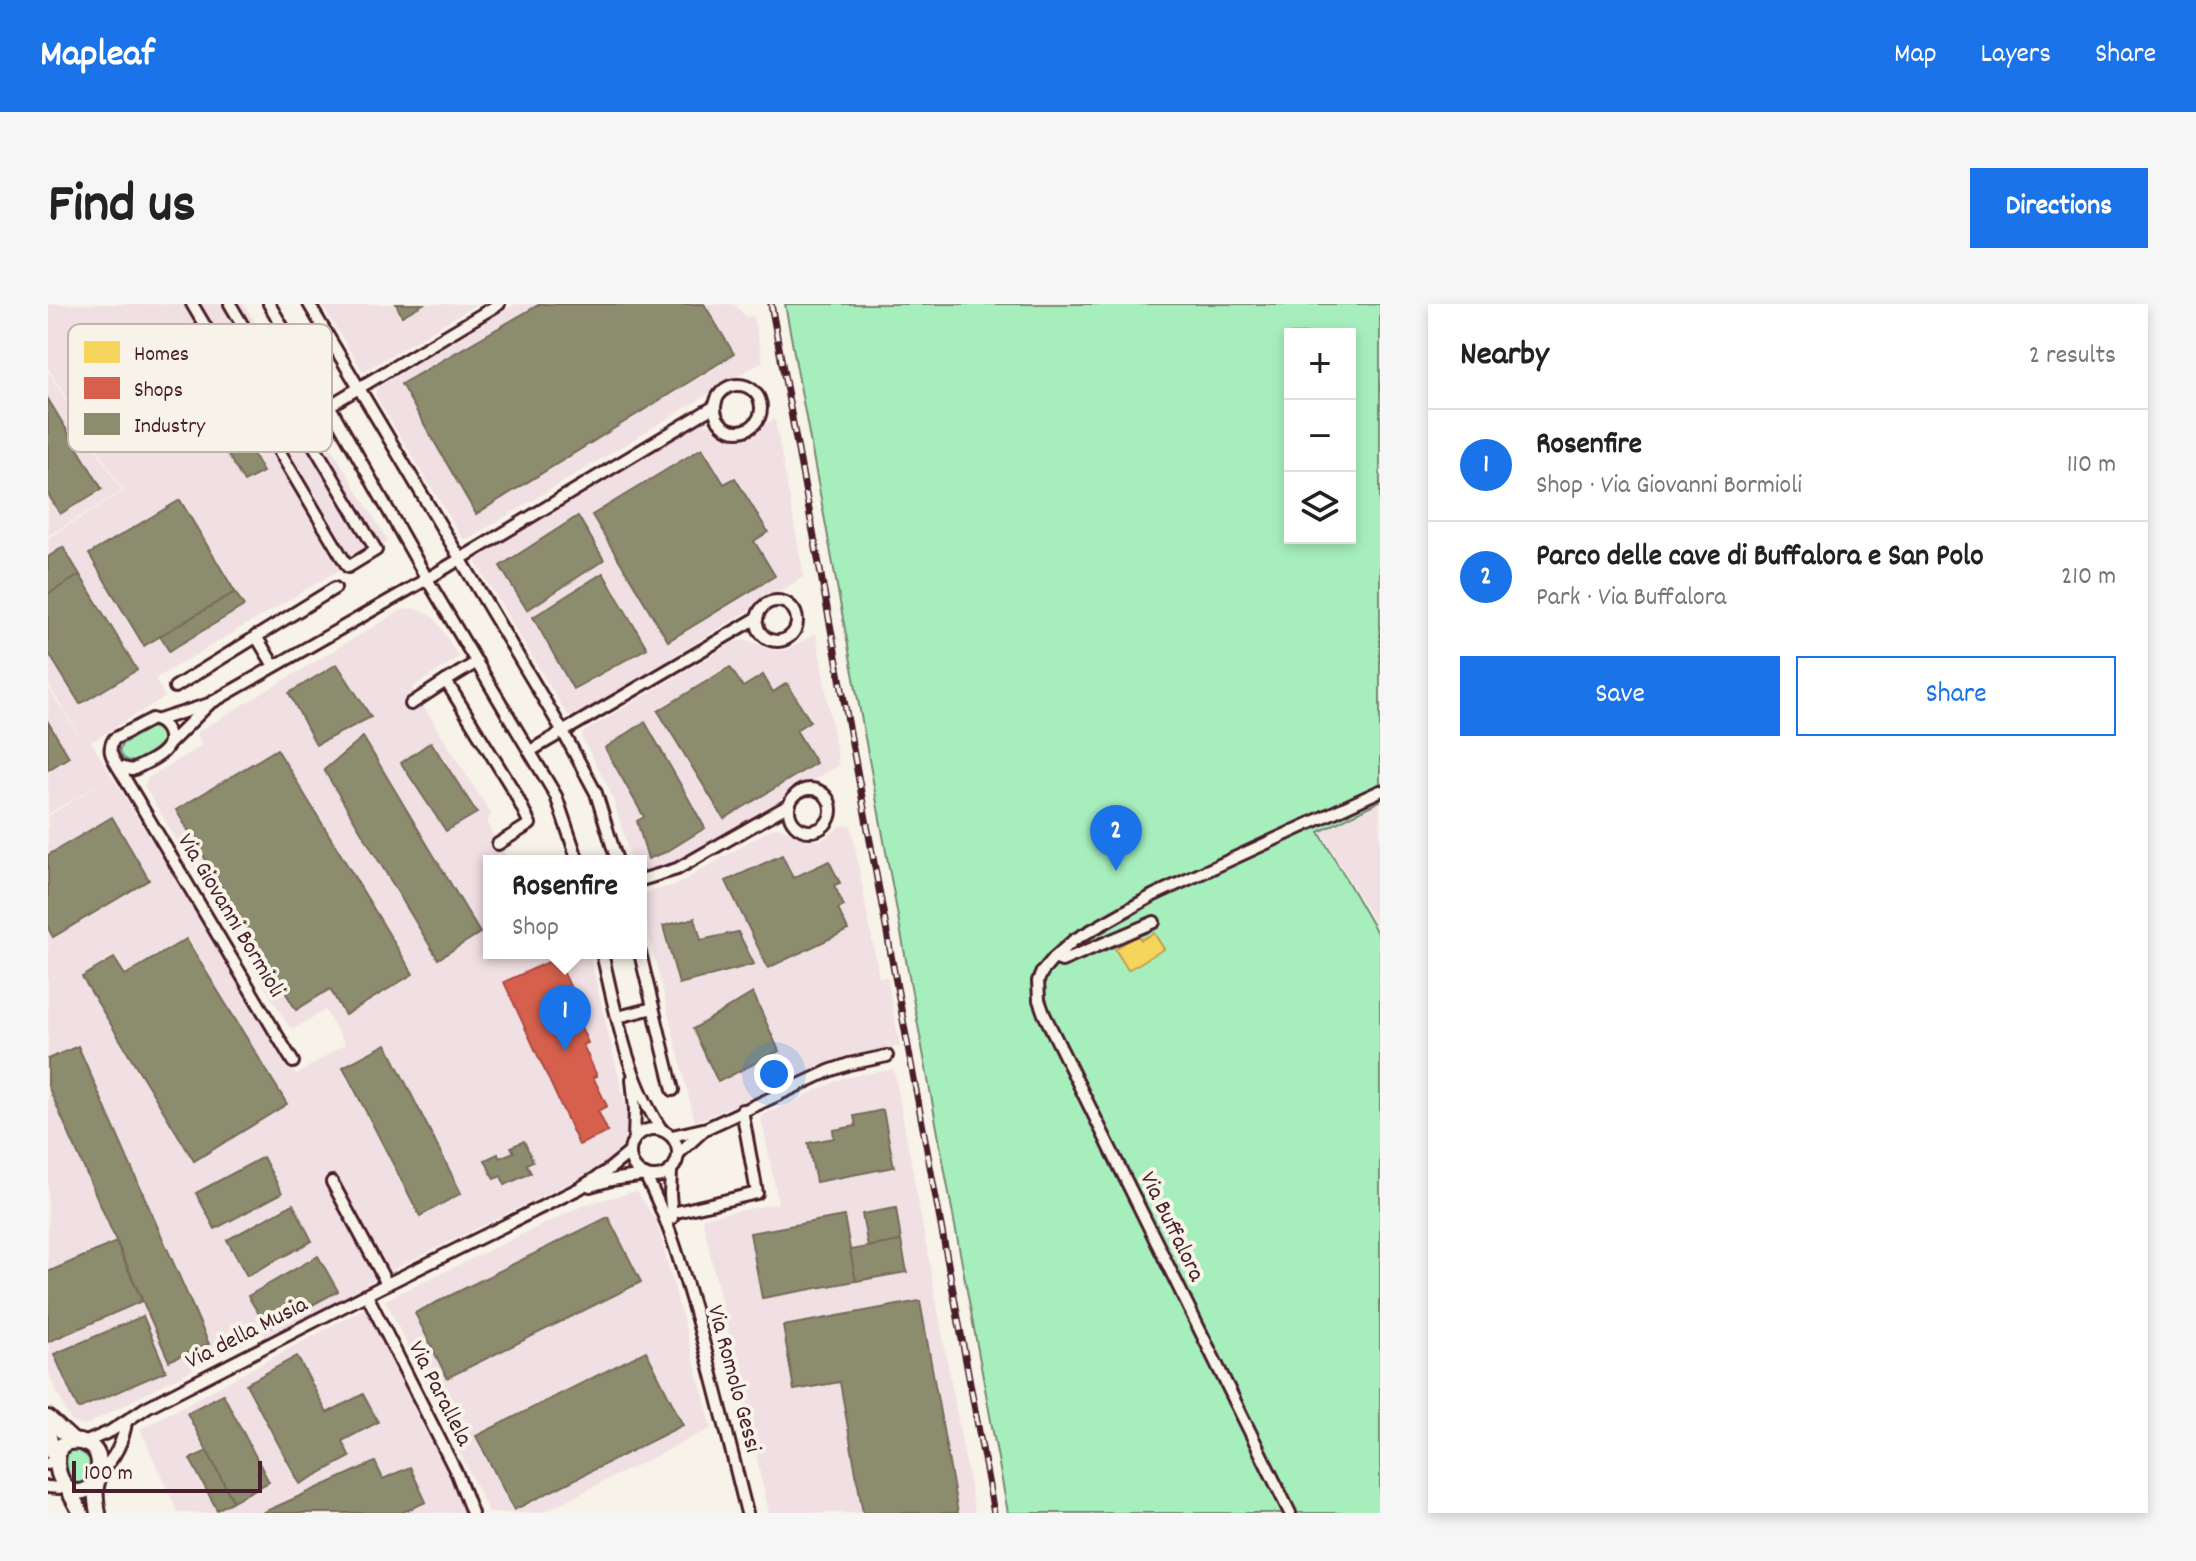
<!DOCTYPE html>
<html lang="en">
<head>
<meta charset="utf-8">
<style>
	body { margin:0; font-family:Dekko,sans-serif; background:#f6f6f6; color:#222 }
	.controls { position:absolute; right:24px; top:24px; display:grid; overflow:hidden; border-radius:0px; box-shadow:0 4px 12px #0003 }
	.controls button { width:72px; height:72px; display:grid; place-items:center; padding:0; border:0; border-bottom:2px solid #e0e0e0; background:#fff; color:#222; font:40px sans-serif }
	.scale { position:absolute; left:24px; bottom:20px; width:190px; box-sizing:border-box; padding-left:8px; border:4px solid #4a1f2b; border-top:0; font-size:22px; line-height:28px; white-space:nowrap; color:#4a1f2b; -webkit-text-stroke:6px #f7f3e8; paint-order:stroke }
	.you { position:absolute; left:726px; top:770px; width:28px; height:28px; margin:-20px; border:6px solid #fff; border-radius:50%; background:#1a73e8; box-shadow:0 0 0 12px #1a73e833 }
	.badge { display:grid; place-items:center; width:52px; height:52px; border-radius:50%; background:#1a73e8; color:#fff; font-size:26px; font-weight:700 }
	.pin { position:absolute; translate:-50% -66px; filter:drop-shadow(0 2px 4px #0008) }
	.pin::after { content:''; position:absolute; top:42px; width:28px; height:24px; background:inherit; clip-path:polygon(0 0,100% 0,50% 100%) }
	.popup { position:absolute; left:435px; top:551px; width:164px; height:104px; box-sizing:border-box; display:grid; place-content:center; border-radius:0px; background:#fff; filter:drop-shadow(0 2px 6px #0005); font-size:26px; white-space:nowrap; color:#767676 }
	.popup b { font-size:30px; color:#222 }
	.popup::after { content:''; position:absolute; left:50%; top:100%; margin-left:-16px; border:16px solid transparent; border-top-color:#fff }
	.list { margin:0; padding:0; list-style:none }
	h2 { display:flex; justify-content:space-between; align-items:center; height:104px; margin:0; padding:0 32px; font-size:34px }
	h2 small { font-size:26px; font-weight:400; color:#767676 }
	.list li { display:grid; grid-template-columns:52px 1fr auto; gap:24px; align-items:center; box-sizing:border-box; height:112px; padding:0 32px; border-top:2px solid #e0e0e0 }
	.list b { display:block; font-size:30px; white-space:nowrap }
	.list p { margin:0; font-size:26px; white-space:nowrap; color:#767676 }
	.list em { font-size:26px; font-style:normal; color:#767676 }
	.actions { display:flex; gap:16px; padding:24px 32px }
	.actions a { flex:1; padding:18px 0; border:2px solid #1a73e8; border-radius:0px; text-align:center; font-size:28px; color:#1a73e8 }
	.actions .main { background:#1a73e8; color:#fff }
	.icon { flex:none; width:44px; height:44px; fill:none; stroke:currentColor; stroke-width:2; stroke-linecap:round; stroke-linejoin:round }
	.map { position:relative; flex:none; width:1332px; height:1209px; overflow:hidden; border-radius:0px }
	header { display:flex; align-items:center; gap:48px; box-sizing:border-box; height:112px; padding:0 40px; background:#1a73e8; color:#fff }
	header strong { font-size:38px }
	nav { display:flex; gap:44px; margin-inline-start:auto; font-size:28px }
	.intro { display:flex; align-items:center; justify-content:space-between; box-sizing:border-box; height:192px; padding:0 48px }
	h1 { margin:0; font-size:56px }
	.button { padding:20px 36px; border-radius:0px; background:#1a73e8; color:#fff; font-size:28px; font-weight:700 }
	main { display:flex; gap:48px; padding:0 48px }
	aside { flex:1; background:#fff; border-radius:0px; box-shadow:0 4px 12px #0003 }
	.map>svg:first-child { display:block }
	.built { fill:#f1e0e3 }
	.green { fill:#a6efbd; stroke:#788774; stroke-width:2; fill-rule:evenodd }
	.homes { fill:#f6d55c; stroke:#c29e4d; stroke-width:2 }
	.shops { fill:#d6604d; stroke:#ac4c43; stroke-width:2 }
	.industry { fill:#8c8c6e; stroke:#786b5a; stroke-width:2 }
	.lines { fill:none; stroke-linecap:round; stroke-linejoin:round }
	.street-casing { stroke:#4a1f2b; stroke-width:16 }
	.secondary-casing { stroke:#4a1f2b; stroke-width:20 }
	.street { stroke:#f7f3e8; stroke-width:10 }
	.secondary { stroke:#f7f3e8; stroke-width:14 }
	.rail-casing { stroke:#4a1f2b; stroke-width:7 }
	.rail { stroke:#f7f3e8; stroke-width:4; stroke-dasharray:12; stroke-linecap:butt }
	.labels { text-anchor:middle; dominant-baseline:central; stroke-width:8; stroke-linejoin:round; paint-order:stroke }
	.street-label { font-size:24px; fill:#4a1f2b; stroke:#f7f3e8 }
	.key { fill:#f7f3e8; stroke:#c3b3af; stroke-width:2 }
	.key-label { font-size:22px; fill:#4a1f2b }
</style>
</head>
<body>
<header>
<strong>Mapleaf</strong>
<nav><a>Map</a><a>Layers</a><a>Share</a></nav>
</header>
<div class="intro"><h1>Find us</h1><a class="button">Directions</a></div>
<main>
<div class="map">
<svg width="1332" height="1209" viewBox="0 0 1332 1209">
	<rect width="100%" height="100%" fill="#f7f3e8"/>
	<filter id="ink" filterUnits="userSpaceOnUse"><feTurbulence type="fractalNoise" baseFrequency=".0125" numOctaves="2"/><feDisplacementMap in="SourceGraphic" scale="16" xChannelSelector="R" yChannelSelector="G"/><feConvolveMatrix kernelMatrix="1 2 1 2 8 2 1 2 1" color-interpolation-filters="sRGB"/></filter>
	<g filter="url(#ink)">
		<!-- built -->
		<g class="built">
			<polygon points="0,0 196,0 340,237 107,375 117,393 43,438 248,771 297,740 277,706 248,724 243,724 239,720 96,482 100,474 154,441 148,429 353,306 366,304 379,309 388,316 411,353 364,384 443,510 439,520 461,557 441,557 441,649 541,649 580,811 579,828 573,843 562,855 548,866 342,967 220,1036 215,1029 36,1122 23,1118 0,1068 0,512 59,476 0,510 0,383 43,450 0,380 0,234 75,187 0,64"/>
			<polygon points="273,0 429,0 317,67 313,65"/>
			<polygon points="467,0 686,0 698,13 705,12 715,57 421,235 414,234 327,91 328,84"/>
			<polygon points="0,67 74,187 0,232"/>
			<polygon points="727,115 756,273 526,413 519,411 428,259 429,254 644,123 654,119 666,121 687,132 699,131"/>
			<polygon points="768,329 791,461 648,547 624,560 593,570 593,557 583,557 564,491 535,436 534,429 686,338 699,336 727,347 738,346"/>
			<polygon points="1332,499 1332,628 1273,528"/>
			<polygon points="803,521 831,673 839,673 852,742 797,754 647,818 593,599 594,593 596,589 630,580 722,525 731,523 760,536 773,536 783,530 792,522"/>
			<polygon points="846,765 927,1209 721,1209 654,914 730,899 713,812 795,774"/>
			<polygon points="589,887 609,919 664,1124 493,1209 441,1209 337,996 538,900"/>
			<polygon points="319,1003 378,1115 418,1209 130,1209 92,1125"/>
		</g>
		<!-- green -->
		<g class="green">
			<path d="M737 0H1332V497L1271 528 1332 634V1209H960ZM1242 30H1302V234H1242Z"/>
			<path d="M102 423 107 424 113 428 115 434 113 440C101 451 81 469 71 448L74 440Z"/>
			<path d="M24 1146C54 1149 49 1186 20 1179L15 1151Z"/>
		</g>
		<!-- homes -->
		<polygon class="homes" points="1106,629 1116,645 1080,666 1067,645 1090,631 1093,636"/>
		<!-- shops -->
		<polygon class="shops" points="509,654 532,704 526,707 540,739 535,741 549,772 545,773 559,802 550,807 560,828 531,841 456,678"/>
		<!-- industry -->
		<g class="industry">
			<polygon points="348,0 375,0 354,12"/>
			<polygon points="492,0 656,0 686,50 428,210 353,80"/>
			<polygon points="0,95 54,185 12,210 0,190"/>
			<polygon points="200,141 215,168 196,178 180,151"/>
			<polygon points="654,144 676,180 687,174 720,228 706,237 727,272 620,337 544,211"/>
			<polygon points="132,196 187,288 96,342 41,250"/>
			<polygon points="530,212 556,256 479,306 452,262"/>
			<polygon points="15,243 32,271 0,290 0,253"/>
			<polygon points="555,269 599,344 525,385 485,313"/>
			<polygon points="32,271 89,366 32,400 0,348 0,290"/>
			<polygon points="187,288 196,302 121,347 112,332"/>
			<polygon points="289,360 323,413 268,441 241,389"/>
			<polygon points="682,363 695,383 715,371 725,388 739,379 762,417 748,426 768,459 676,515 610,407"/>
			<polygon points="0,418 21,453 0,466"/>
			<polygon points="597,418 657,524 618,548 600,555 589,517 596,513 557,444"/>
			<polygon points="315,433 432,629 390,655 276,466"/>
			<polygon points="383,438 429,509 398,527 353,459"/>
			<polygon points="229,445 365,670 297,711 282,685 248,706 128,506"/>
			<polygon points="64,513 101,576 5,633 0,624 0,551"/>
			<polygon points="734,551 745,574 781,557 792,579 786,581 796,602 790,605 800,626 720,664 678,577"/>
			<polygon points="647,614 653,636 690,628 706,660 631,680 615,622"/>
			<polygon points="138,635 239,800 146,857 34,673 66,654 77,671"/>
			<polygon points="705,689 731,747 670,778 645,725"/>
			<polygon points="338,740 413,889 372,912 295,763"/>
			<polygon points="30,742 161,1040 121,1057 0,782 0,755"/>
			<polygon points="835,806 846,863 768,878 760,839 786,834 785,826 808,822 806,812"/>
			<polygon points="476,837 485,857 478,860 483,869 457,881 453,872 446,875 437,856 450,850 451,854 466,848 463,843"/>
			<polygon points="215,853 234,889 167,925 148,889"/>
			<polygon points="245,900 264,937 199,972 179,936"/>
			<polygon points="848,904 853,937 820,943 814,910"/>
			<polygon points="796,912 808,977 714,994 702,929"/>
			<polygon points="560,913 593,978 399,1074 367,1009"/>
			<polygon points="853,937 859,968 808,977 802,946"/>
			<polygon points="68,938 94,997 0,1038 0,968"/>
			<polygon points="270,952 290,987 220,1025 200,992"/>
			<polygon points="872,997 910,1209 815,1209 792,1078 746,1086 735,1022"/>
			<polygon points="95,1012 118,1067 30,1105 6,1050"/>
			<polygon points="598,1047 635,1121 466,1206 428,1132"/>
			<polygon points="249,1052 279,1109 315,1090 330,1118 294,1137 302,1153 252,1180 198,1080"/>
			<polygon points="175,1090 221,1178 185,1197 139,1109"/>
			<polygon points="159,1147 185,1197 169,1206 142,1155"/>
			<polygon points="327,1158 335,1175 362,1163 378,1198 353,1209 214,1209"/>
		</g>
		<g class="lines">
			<defs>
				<g id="street">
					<polyline points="144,0 300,263 328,246 182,0"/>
					<polyline points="221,0 281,101 379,275 508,492 530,557"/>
					<polyline points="261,0 514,426 548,489 569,557"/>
					<circle cx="690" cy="104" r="23"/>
					<polyline points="224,136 451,0"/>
					<circle cx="729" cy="317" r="20"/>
					<polyline points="208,332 226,362"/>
					<polyline points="429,358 398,377 467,489 482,520 450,540"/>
					<polyline points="127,383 287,284"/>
					<polyline points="363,400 398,377"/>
					<path d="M104 415C111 417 115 419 119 426 130 448 99 458 84 466L70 463C64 453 59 446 66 435Z"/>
					<polyline points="111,416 161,400 379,275 667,102"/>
					<polyline points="121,440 160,401"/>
					<polyline points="482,447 709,314"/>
					<polyline points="70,463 245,758"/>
					<circle cx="762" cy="506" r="21"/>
					<polyline points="593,576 629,565 741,501"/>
					<path d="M554 649C568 709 579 774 613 825"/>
					<polyline points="592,649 625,786"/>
					<polyline points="1006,654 1014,657 1106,618"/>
					<polyline points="570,713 605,704"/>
					<polyline points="584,775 587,805 586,835"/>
					<circle cx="606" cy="849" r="24"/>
					<polyline points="624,832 659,824 781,767 801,760 839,752"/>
					<polyline points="631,849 657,825"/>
					<polyline points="623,867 622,890 624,914"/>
					<polyline points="284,878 339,980"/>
					<path d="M542 882 563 876 597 871C620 914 633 961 647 1008 666 1075 682 1142 699 1209"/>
					<polyline points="624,909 709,889 694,806"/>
					<polyline points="319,991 409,1170 424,1209"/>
					<polyline points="36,1139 63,1127 99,1103 339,980 532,884 559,867 582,848"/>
					<polyline points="0,1160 1,1159"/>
					<path d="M52 1168C67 1154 75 1139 78 1118"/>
					<polyline points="0,1183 11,1184"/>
					<polyline points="1242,1209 996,710 991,696 990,677 994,668 1006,654 1026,636 1106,591 1332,487"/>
				</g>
				<g id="secondary">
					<polyline points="0,1114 25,1137"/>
					<polyline points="0,1129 5,1149"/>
					<path d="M49 1178C18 1209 0 1159 14 1141 19 1138 26 1137 32 1138 55 1143 52 1161 49 1178 46 1187 48 1199 50 1209"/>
					<polyline points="22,1189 33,1209"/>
				</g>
			</defs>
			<!-- street casing -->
			<use href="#street" class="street-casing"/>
			<!-- secondary casing -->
			<use href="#secondary" class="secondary-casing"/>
			<!-- street -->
			<use href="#street" class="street"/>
			<!-- secondary -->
			<use href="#secondary" class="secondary"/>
			<defs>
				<polyline id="rail" points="723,0 946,1209"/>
			</defs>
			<!-- rail casing -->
			<use href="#rail" class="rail-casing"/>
			<!-- rail -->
			<use href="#rail" class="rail"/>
		</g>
	</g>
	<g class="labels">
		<!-- street labels -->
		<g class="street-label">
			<text transform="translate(182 612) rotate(59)">Via Giovanni Bormioli</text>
			<text transform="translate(1123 923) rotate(64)">Via Buffalora</text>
			<text transform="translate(199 1030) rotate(-27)">Via della Musia</text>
			<text transform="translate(685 1075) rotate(75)">Via Romolo Gessi</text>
			<text transform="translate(391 1090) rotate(63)">Via Parallela</text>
		</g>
	</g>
	<!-- legend -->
	<rect x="20" y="20" width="264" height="128" rx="12" class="key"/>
	<rect x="36" y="37" width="36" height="22" fill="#f6d55c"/>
	<rect x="36" y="73" width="36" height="22" fill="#d6604d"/>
	<rect x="36" y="109" width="36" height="22" fill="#8c8c6e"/>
	<g class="key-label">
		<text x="86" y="56">Homes</text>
		<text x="86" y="92">Shops</text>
		<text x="86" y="128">Industry</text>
	</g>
</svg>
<div class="controls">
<button>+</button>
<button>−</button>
<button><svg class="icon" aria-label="layers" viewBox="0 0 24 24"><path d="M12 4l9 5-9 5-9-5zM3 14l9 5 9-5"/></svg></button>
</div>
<div class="scale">100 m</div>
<div class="you"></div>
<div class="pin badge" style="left:517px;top:747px">1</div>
<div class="popup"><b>Rosenfire</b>Shop</div>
<div class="pin badge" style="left:1068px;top:567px">2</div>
</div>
<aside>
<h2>Nearby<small>2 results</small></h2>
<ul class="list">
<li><span class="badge">1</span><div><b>Rosenfire</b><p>Shop · Via Giovanni Bormioli</p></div><em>110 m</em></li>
<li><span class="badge">2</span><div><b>Parco delle cave di Buffalora e San Polo</b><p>Park · Via Buffalora</p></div><em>210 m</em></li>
</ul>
<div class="actions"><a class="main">Save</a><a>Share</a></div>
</aside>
</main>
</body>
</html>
